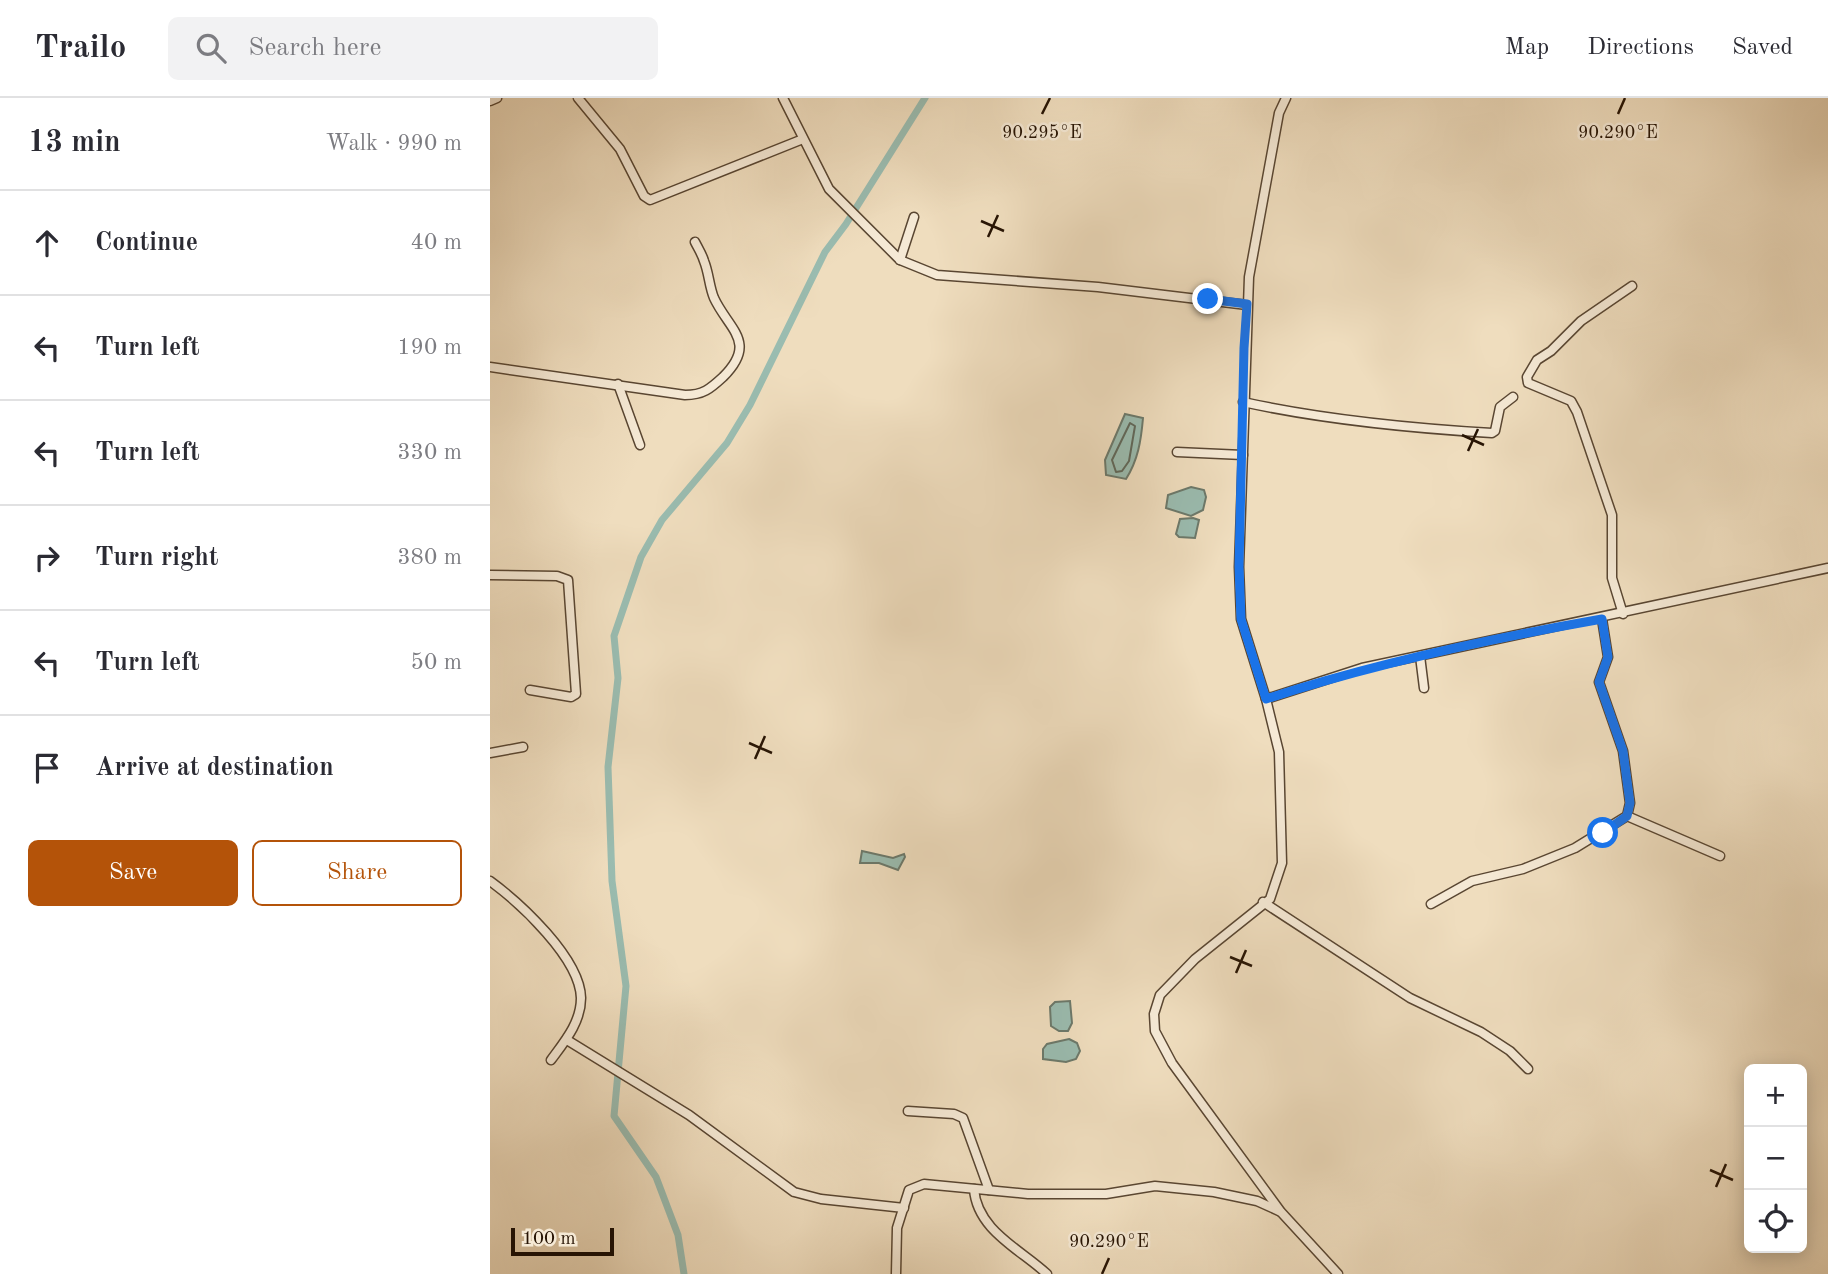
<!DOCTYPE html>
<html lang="en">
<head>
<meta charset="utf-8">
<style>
	body { margin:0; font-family:"Old Standard TT",serif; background:#f2f2f3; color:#2b2b33 }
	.controls { position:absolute; right:21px; bottom:21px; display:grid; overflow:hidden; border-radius:10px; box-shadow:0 4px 18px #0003 }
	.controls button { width:63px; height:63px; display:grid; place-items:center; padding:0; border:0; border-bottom:2px solid #e1e1e2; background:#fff; color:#2b2b33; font:35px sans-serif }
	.scale { position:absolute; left:21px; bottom:18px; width:103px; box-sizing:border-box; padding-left:7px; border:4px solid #271404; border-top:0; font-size:19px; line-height:24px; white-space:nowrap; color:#271404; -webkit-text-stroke:5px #f5e9d5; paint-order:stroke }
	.stop { position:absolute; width:21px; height:21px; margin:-16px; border:5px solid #1a73e8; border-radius:50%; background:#fff }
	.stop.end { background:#1a73e8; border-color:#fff; box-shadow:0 2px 7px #0008 }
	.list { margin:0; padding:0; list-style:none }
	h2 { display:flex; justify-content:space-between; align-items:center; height:91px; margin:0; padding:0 28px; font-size:30px }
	h2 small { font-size:23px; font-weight:400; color:#7c7c81 }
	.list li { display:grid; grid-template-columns:46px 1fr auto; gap:21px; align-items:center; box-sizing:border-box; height:105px; padding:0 28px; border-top:2px solid #e1e1e2 }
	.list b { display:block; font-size:26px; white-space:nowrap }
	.list em { font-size:23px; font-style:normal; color:#7c7c81 }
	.actions { display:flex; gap:14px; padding:21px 28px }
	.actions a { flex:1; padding:16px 0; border:2px solid #b45309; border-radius:10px; text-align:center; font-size:24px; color:#b45309 }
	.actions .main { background:#b45309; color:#fff }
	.icon { flex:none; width:38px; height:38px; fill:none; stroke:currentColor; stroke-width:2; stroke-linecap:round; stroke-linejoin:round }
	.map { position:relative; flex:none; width:1338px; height:1176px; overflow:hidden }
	header { display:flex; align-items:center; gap:42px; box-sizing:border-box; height:98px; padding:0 35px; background:#fff; border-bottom:2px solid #e1e1e2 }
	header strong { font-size:33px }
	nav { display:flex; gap:38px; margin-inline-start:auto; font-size:24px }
	.search { width:490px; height:63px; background:#f2f2f3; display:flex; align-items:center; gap:18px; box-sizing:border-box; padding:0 24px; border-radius:10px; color:#7c7c81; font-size:26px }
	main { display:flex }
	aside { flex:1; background:#fff }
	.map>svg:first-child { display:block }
	.water { fill:#9abcb0; stroke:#6c796b; stroke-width:2 }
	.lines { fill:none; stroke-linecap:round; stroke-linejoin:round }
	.shore { stroke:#60685a; stroke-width:2 }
	.canal { stroke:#9abcb0; stroke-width:7 }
	.minor-casing { stroke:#594632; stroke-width:11 }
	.minor { stroke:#f5e9d5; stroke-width:8 }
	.route { stroke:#1a73e8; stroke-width:9 }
	.ticks { fill:none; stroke:#271404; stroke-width:2.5 }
	.ticks-label { font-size:18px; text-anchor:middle; fill:#271404; stroke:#f5e9d5; stroke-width:5; stroke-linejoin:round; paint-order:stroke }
</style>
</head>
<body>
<header>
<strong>Trailo</strong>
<div class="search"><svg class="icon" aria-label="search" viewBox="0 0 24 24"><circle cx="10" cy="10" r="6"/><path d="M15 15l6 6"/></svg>Search here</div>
<nav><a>Map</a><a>Directions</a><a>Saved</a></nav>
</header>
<main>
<aside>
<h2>13 min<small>Walk · 990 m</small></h2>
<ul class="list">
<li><svg class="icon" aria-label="ahead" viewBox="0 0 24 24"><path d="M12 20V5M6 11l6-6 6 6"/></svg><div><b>Continue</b></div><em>40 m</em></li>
<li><svg class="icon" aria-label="left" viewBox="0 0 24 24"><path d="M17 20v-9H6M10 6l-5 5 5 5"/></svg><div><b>Turn left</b></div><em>190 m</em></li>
<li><svg class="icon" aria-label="left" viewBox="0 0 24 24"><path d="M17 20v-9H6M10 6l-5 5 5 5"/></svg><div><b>Turn left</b></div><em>330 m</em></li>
<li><svg class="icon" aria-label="right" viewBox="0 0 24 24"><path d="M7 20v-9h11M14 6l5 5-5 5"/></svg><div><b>Turn right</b></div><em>380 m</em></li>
<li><svg class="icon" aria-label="left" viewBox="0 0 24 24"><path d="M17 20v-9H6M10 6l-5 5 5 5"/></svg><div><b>Turn left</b></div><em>50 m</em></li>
<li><svg class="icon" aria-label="arrive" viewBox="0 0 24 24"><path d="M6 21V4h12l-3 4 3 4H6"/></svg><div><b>Arrive at destination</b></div></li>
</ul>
<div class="actions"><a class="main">Save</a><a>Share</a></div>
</aside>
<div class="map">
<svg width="1338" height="1176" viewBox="0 0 1338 1176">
	<rect width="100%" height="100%" fill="#efddbe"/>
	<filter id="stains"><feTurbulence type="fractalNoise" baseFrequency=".00286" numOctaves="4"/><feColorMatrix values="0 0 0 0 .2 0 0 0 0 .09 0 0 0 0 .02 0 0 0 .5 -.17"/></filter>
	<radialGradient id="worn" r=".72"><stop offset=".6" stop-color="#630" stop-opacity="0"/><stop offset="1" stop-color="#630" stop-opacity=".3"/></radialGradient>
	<!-- water -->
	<g class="water">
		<path d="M635 316 653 320C651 343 648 362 636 381L616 377 615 362Z"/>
		<polygon points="701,389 714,392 716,399 713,412 701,418 676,410 678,397"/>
		<polygon points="703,420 709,422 705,440 689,439 686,436 690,421"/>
		<polygon points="372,753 403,760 414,756 415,759 408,772 389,765 370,765"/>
		<polygon points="580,903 582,925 578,933 569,933 561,928 560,909 565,904"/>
		<polygon points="579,941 587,945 590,953 586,961 576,964 553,961 553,951 557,946"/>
	</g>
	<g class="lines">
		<!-- shore -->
		<polygon class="shore" points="640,325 645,328 639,363 632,373 626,374 622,362"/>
		<!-- canal -->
		<polyline class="canal" points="194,1176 188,1137 166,1079 124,1018 136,888 122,783 118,669 128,580 124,538 151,459 172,422 237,345 260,307 335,154 356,126 435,0"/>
		<defs>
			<g id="minor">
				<polyline points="88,0 130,51 154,98 160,102 313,41"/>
				<polyline points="293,0 339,91 410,162 447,177 608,189 757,207"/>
				<polyline points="796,0 789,15 759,179 749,469 751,521 776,601 789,654 792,765 780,801 705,861 670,897 664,916 665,933 682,965 791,1114 848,1176"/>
				<polyline points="0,3 7,0"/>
				<polyline points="410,162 424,119"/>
				<path d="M0 269 195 297C213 297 220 291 233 279 268 244 239 232 224 200 219 188 219 175 214 163 212 156 208 150 205 144"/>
				<polyline points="128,286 150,347"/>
				<path d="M753 304C835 322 918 330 1002 335L1005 333 1010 309 1023 299"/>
				<polyline points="687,354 753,357"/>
				<polyline points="0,477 67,478 78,482 86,596 81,599 40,592"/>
				<polyline points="1133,516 1122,480 1122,417 1087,314 1081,303 1038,285 1037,279 1047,262 1061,253 1091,223 1142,188"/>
				<polyline points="930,558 934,590"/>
				<polyline points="776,601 872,570 1338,470"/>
				<polyline points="0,655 33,649"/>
				<polyline points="1137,718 1230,758"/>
				<path d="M0 783C30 805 90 860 91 900 91 924 75 943 61 962"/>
				<polyline points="773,804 920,900 991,934 1020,953 1038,971"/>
				<polyline points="941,806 982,783 1033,771 1085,750 1137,718 1140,705 1133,653 1109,584 1118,559 1112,521"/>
				<polyline points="77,942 199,1017 304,1094 331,1101 414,1110"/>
				<polyline points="418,1013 464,1016 473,1020 499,1092"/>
				<path d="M484 1091C487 1132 530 1151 557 1176"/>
				<polyline points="406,1176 407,1130 419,1092 434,1086 538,1096 616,1096 665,1088 724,1094 767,1103 789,1113"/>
			</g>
		</defs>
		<!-- minor casing -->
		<use href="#minor" class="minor-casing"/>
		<!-- minor -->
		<use href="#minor" class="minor"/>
	</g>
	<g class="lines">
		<!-- route -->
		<path class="route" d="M718 201 757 206 754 250 749 468 751 521 776 601C886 565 998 541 1112 521L1118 559 1109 584 1133 653 1140 705 1137 718 1113 735"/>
	</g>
	<!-- ticks -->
	<path class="ticks" d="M552 16 560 0M1128 16 1135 0M491 123 514 133M498 139 508 117M972 337 994 347M978 353 988 331M259 645 282 655M265 661 275 638M740 859 762 868M746 875 756 852M1220 1072 1243 1082M1226 1089 1236 1066M612 1176 619 1160"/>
	<g class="ticks-label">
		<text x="552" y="40">90.295°E</text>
		<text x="1128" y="40">90.290°E</text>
		<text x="619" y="1149">90.290°E</text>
	</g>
	<rect width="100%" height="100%" filter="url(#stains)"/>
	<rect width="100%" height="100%" fill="url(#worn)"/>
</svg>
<div class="controls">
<button>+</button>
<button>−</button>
<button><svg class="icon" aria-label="locate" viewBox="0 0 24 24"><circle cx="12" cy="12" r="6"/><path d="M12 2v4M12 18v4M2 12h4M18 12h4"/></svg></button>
</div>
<div class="scale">100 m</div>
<div class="stop" style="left:1113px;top:735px"></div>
<div class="stop end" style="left:718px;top:201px"></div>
</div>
</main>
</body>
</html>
